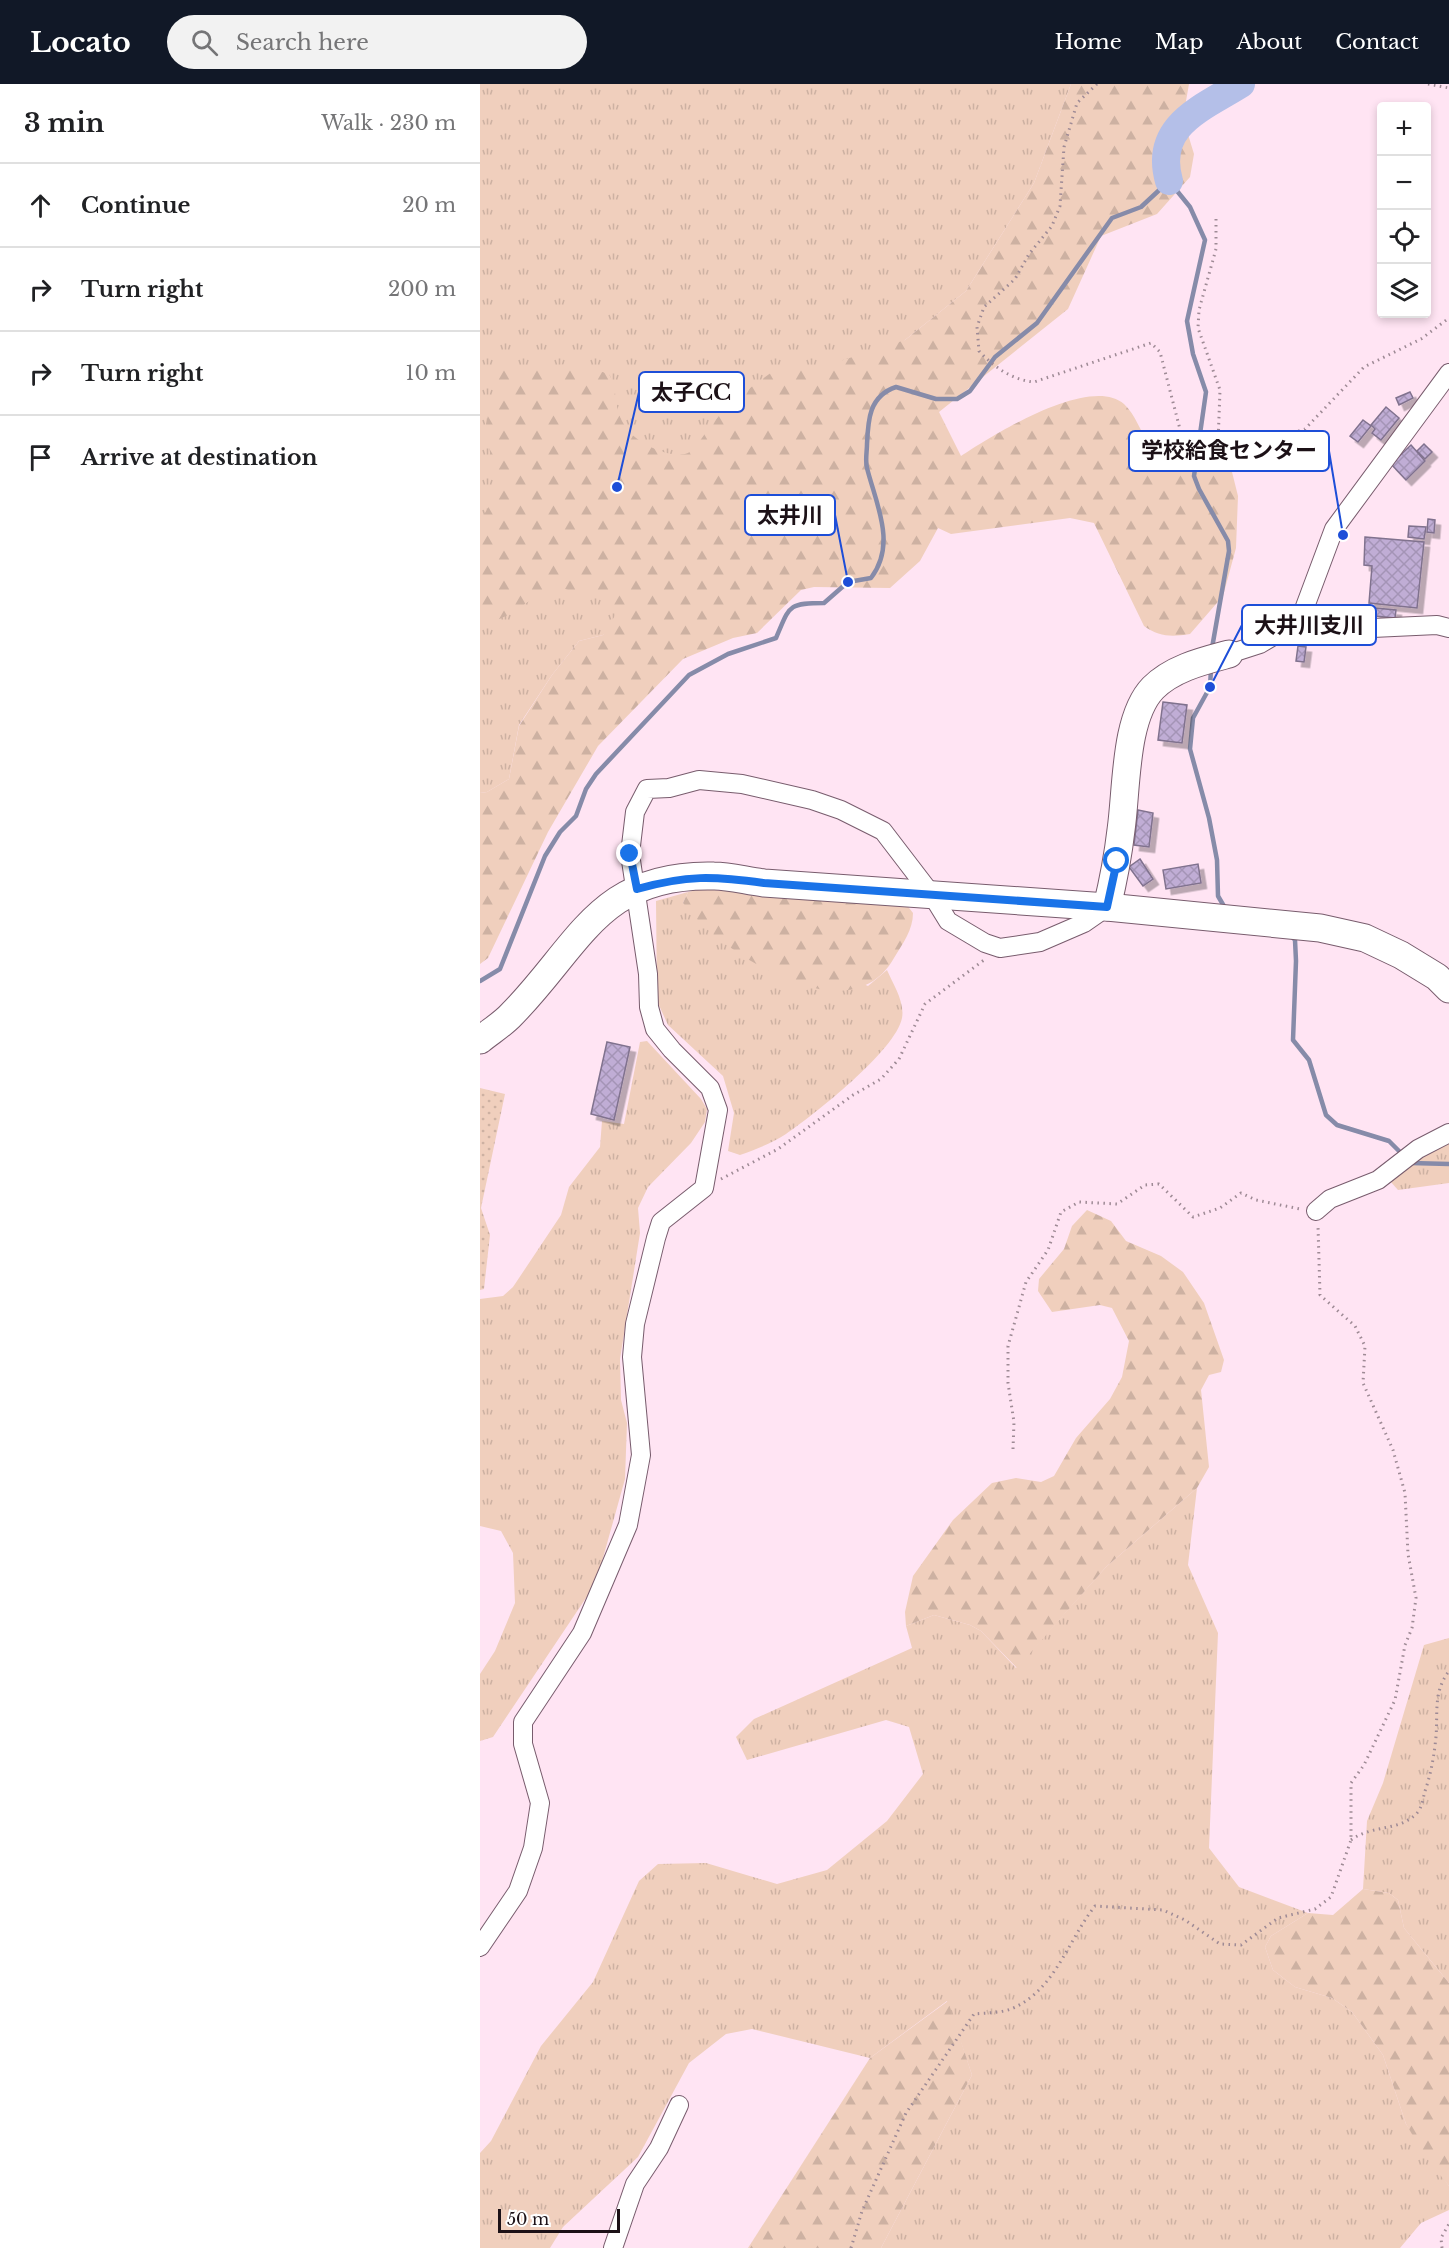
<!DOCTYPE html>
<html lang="en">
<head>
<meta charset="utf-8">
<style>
	body { margin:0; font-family:"Libre Baskerville","Noto Sans JP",serif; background:#f2f2f2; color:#202124 }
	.controls { position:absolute; right:18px; top:18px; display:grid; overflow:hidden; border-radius:6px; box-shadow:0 3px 9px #0003 }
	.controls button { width:54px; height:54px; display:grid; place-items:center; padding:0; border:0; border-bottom:2px solid #e0e0e0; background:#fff; color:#202124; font:30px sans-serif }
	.scale { position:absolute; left:18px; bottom:15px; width:122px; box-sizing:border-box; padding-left:6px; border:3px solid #1c1117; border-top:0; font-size:16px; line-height:21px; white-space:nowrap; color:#1c1117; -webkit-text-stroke:4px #fff; paint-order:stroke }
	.stop { position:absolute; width:18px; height:18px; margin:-14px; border:4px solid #1a73e8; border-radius:50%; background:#fff }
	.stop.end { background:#1a73e8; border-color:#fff; box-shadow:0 2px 6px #0008 }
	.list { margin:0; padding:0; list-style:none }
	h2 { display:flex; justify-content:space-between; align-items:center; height:78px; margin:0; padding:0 24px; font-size:26px }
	h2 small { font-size:20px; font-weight:400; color:#757577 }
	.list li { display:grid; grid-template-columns:39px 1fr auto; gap:18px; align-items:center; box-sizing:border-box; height:84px; padding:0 24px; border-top:2px solid #e0e0e0 }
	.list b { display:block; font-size:22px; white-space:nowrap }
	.list em { font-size:20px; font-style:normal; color:#757577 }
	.icon { flex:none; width:33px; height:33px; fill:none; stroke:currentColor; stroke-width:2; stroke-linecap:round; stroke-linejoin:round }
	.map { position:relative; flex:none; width:969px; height:2164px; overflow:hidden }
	header { display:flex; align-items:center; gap:36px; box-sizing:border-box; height:84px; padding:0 30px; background:#111827; color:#fff }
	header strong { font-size:28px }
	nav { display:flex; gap:33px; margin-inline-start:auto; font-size:21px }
	.search { width:420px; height:54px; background:#f2f2f2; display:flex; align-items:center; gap:15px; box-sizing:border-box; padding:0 21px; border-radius:33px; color:#757577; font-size:22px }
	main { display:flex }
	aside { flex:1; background:#fff }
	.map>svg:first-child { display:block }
	.grass { fill:url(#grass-tufts) }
	.forest { fill:url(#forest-firs) }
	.park { fill:url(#park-dots) }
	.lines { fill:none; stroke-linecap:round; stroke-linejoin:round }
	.stream { stroke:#868ba9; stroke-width:4.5 }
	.river { stroke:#b4bfe8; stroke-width:28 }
	.building { fill:url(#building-cross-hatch); stroke:#80728e; stroke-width:1.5; filter:url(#shadow) }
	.street-casing { stroke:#785c6d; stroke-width:20 }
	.secondary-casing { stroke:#785c6d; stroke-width:29 }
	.path { stroke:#9e8a95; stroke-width:3; stroke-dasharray:1.5 4.5; stroke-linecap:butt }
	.street { stroke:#fff; stroke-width:18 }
	.secondary { stroke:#fff; stroke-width:27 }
	.route { stroke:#1a73e8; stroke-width:8 }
	.leader { fill:none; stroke:#1d4ed8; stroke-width:2 }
	.callout-dot { fill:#1d4ed8; stroke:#fff; stroke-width:2 }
	.callout { fill:#fff; stroke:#1d4ed8; stroke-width:2 }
	.callout-label { font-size:22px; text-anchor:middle; font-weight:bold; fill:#1c1117 }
</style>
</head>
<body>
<header>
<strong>Locato</strong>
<div class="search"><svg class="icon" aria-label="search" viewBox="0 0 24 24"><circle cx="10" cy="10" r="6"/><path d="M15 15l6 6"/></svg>Search here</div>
<nav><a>Home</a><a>Map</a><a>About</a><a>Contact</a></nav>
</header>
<main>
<aside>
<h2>3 min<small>Walk · 230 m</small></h2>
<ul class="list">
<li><svg class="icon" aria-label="ahead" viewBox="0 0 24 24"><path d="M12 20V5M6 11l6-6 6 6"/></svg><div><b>Continue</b></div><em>20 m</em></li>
<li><svg class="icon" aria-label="right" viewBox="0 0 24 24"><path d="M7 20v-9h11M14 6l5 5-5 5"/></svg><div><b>Turn right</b></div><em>200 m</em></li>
<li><svg class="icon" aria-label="right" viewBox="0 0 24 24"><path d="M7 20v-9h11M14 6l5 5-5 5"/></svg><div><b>Turn right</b></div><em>10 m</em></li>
<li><svg class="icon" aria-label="arrive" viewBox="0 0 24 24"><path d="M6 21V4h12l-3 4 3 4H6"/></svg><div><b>Arrive at destination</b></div></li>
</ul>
</aside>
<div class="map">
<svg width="969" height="2164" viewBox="0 0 969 2164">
	<defs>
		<pattern id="grass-tufts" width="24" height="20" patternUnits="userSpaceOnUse" patternTransform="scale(1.5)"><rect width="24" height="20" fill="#f0cfbd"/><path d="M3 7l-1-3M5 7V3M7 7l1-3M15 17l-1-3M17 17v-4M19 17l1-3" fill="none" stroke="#cdb1a2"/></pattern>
		<pattern id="forest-firs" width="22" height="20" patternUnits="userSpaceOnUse" patternTransform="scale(1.5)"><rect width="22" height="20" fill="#f0cfbd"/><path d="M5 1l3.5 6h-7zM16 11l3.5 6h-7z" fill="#cdb1a2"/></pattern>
		<pattern id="park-dots" width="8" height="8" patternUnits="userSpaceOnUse" patternTransform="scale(1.5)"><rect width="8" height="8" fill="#f0cfbd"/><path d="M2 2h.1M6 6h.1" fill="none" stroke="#cdb1a2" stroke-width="1.8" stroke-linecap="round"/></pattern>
		<pattern id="building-cross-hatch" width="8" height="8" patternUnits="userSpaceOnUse" patternTransform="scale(1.5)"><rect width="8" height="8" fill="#c0add5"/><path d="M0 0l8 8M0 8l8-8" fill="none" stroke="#a494b6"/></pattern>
		<filter id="shadow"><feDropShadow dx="5.5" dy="5.5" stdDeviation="0" flood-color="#0004"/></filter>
	</defs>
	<rect width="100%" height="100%" fill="#ffe4f3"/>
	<!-- grass -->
	<g class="grass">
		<polygon points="0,0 591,0 554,99 486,207 425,256 123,551 99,557 72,591 39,641 29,695 7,708 0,709"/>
		<path d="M208 808 203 819 388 902 407 886C413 900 425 918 422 934 416 966 334 1031 306 1050 292 1059 275 1066 260 1071L248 1067 254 1029 243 992 188 941 177 917 176 817Z"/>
		<polygon points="167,957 221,1015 227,1025 225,1038 211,1059 168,1103 158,1124 160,1149 140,1275 141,1316 147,1339 145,1395 116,1499 13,1653 0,1657 0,1590 15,1567 35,1519 33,1469 21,1447 0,1442 0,1215 23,1212 33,1203 81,1131 89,1103 120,1063 122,1037 144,1040 160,958"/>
		<polygon points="969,1047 969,1099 918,1106 910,1097"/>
		<polygon points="717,1404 708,1481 738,1549 729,1764 759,1803 828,1829 791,1852 785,1863 793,1886 815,1903 852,1914 872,1928 903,1971 926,2040 969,2102 969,2126 941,2139 920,2164 401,2164 492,1991 467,1917 390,1974 272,1945 246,1950 209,1979 158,2073 83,2143 70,2164 0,2164 0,2069 11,2057 61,1962 113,1898 159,1797 178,1780 226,1779 297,1800 347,1786 407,1737 443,1690 429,1643 406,1636 267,1676 256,1653 274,1635 432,1564 426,1542 454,1531 490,1541 501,1547 536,1584 626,1483"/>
		<polygon points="969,1554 969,1899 924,1844 918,1816 909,1809 883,1805 887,1737 903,1699 944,1561"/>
	</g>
	<!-- forest -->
	<g class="forest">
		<path d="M591 0H709L703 34 714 70 710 93 677 130 621 152 588 225 459 328 481 372C511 352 610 290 644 320 655 330 662 350 670 363L695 362 723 348 742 365 752 388 758 412 756 464 743 512 710 550C692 553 679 553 664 542L614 439 590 434 471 450 458 444 440 477 410 504 334 503 321 506 277 549 253 554 203 575 118 662 68 748 8 874 0 880V709L7 708 29 695 39 642 72 591 99 557 123 551 136 530 133 519 123 510 96 509 80 503 68 505 26 532 0 544V437L16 411 6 340 21 279 57 285 93 279 129 290C140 311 131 322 147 345 157 359 191 376 208 369 216 365 223 352 228 345 249 318 273 301 301 282L325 285 351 280 425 256 486 207 554 99Z"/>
		<path d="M220 805 426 820 433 829C433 846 423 859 414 874 374 945 272 884 228 846 219 838 211 828 203 819L208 808Z"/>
		<polygon points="607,1126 631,1137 646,1157 681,1172 703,1188 724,1219 744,1276 741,1288 729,1291 721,1306 729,1383 717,1404 626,1483 537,1584 501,1547 490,1541 454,1531 426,1542 425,1528 433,1492 473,1436 512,1399 536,1394 561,1398 574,1392 596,1354 630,1315 642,1293 649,1257 632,1224 620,1221 572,1228 558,1207 559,1195 584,1165 592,1142"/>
		<polygon points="883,1805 909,1809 918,1816 924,1844 969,1899 969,2102 945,2072 926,2040 903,1971 872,1928 852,1914 815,1903 793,1886 785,1863 791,1852 828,1829 853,1831"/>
		<polygon points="468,1917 492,1991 401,2164 268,2164 390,1974"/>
	</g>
	<!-- park -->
	<polygon class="park" points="0,1004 25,1010 1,1124 10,1151 4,1205 0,1206"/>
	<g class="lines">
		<!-- stream -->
		<g class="stream">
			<polyline points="731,585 730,603 713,634 710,665 729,734 737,776 738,812 745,824"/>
			<polyline points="810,851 815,856 816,877 813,956 829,976 846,1031 857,1041 909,1057 923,1071"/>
			<path d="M0 897 20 885 65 772 80 748 96 732 106 705 116 690 209 591 248 570 296 554C310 522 307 519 344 519L368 498 391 494C417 460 396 420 387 384 385 376 387 368 387 360 388 336 389 312 416 303L456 315H477L490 307 515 273 557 239 632 134 661 123 689 97 710 123 725 156 707 237 713 270 726 308 714 392 719 405 748 457 749 467 732 564"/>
			<polyline points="931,1079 969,1080"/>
		</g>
		<!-- river -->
		<path class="river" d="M689 97C673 41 723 24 761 0"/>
	</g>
	<!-- building -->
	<g class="building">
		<polygon points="930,308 933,314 919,321 916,314"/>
		<polygon points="906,323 919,334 901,356 892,349 895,345 891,341"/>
		<polygon points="883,336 891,342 878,358 870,352"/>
		<polygon points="944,360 952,368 945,375 937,367"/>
		<polygon points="931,361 945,377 926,396 911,380"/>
		<polygon points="948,435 955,436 954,449 947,448"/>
		<polygon points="929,442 946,443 944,455 928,453"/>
		<polygon points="885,453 944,458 937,524 889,519 892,482 884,481"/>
		<polygon points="895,524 916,526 915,534 895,532"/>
		<polygon points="818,562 826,563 824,578 816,577"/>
		<polygon points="683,618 707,621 702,659 678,656"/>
		<polygon points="658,726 673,729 669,763 654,761"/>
		<polygon points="660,775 673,795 663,802 649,783"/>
		<polygon points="718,780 721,799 686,805 683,786"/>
		<polygon points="127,958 150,963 134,1036 111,1030"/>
	</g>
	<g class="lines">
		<defs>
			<g id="street">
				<polyline points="820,536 871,545 957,541 969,544"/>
				<polyline points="749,570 780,560 820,536 854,445 969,289"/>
				<polyline points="836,1127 850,1115 898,1096 938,1065 969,1049"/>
				<polyline points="0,1863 38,1807 53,1764 60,1719 43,1660 43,1638 102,1549 148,1441 161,1371 152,1273 155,1240 176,1154 181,1138 224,1104 238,1026 230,1004 192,966 175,945 169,923 168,890 150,770 155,728 167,705 189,704 219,696 262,700 332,716 361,726 403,747 452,811 468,837 505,859 520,864 560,858 604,839 627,823"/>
				<polyline points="133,2164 155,2100 179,2064 199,2021"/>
			</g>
			<g id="secondary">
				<path d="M627 823C633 798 638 772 641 746 647 705 644 634 673 604 693 584 723 577 749 570"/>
				<path d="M0 956C11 947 23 940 32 930 100 861 119 789 234 792 250 792 267 797 284 799L627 823 840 844 885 854 921 871 957 893 969 905"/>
			</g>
		</defs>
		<!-- street casing -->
		<use href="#street" class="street-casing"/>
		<!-- secondary casing -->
		<use href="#secondary" class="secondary-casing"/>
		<!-- path -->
		<g class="path">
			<path d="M617 0 597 19 584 63 580 122 572 142 549 170 535 195 504 223 497 243 499 267C514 283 532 296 554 298L671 259 680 268 702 353 714 357 773 362 825 345 884 283 941 255 969 234"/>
			<polyline points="948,0 969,4"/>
			<polyline points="736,135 736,165 719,226 718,244 740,306 738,359"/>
			<polyline points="241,1095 298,1065 373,1011 401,995 419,975 445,920 504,876"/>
			<polyline points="533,1365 534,1338 528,1299 528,1262 546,1198 568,1166 581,1128 599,1118 637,1120 665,1101 679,1100 713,1133 740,1124 761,1109 776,1116 820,1125"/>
			<path d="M871 1756C893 1740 919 1748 937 1729 942 1724 943 1714 945 1707 951 1690 954 1672 956 1653 958 1629 953 1608 969 1587"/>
			<path d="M371 2164 382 2127 426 2029 494 1930C505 1929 520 1929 531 1925 575 1907 588 1856 615 1822L683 1826 705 1836 740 1860 761 1861 798 1834 835 1825 851 1813 871 1756V1699L884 1681 915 1616 925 1561 932 1544 936 1514 928 1470 925 1409 913 1366 883 1299 885 1262 875 1242 840 1211 838 1142"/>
			<polyline points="962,2164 961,2154 969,2140"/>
		</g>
		<!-- street -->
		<use href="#street" class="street"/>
		<!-- secondary -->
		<use href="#secondary" class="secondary"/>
	</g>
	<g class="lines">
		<!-- route -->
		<path class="route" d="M150 770 157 805C207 791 233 792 284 799L627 823 637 777"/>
	</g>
	<!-- callouts -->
	<path class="leader" d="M137 403L159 308M863 451L849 367M368 498L355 431M730 603L762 541"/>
	<g class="callout-dot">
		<circle cx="137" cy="403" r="6"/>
		<circle cx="863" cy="451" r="6"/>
		<circle cx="368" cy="498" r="6"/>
		<circle cx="730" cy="603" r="6"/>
	</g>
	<g class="callout">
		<rect x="159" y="288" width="105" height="40" rx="6"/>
		<rect x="649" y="347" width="200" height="40" rx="6"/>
		<rect x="265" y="411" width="90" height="40" rx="6"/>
		<rect x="762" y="521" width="134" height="40" rx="6"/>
	</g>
	<g class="callout-label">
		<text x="211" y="316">太子CC</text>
		<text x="749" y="374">学校給食センター</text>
		<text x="310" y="439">太井川</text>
		<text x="829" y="549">大井川支川</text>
	</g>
</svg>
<div class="controls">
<button>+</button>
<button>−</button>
<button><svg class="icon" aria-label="locate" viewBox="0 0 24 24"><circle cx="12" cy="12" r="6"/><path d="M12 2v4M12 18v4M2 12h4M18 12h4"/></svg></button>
<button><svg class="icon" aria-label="layers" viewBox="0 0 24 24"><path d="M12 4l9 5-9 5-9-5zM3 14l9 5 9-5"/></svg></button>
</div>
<div class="scale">50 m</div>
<div class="stop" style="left:637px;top:777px"></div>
<div class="stop end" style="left:150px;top:770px"></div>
</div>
</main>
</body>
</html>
